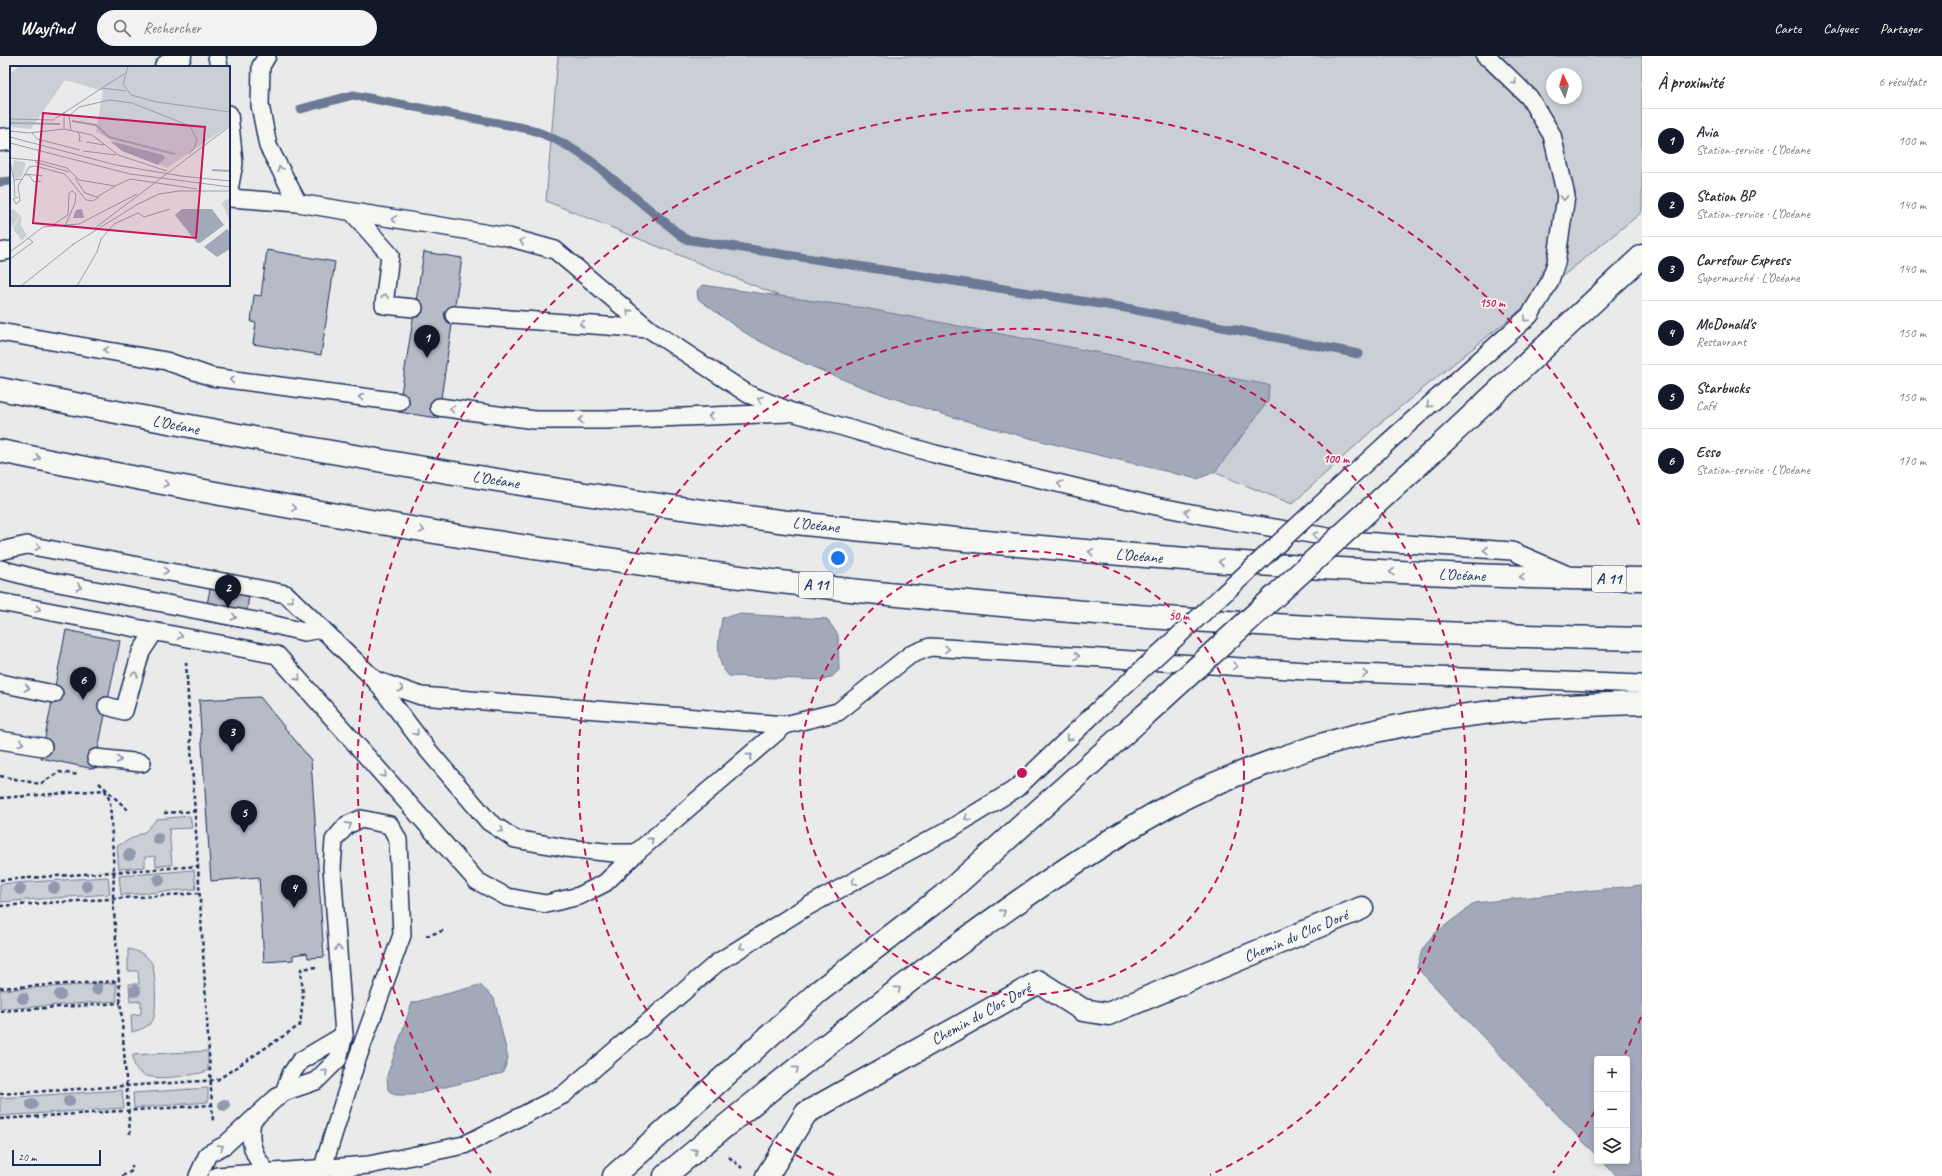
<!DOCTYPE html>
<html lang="fr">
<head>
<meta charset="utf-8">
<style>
	body { margin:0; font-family:Caveat,sans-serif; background:#f2f2f3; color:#2b2b33 }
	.controls { position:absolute; right:12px; bottom:12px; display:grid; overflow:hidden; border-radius:4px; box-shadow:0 2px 6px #0003 }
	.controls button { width:36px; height:36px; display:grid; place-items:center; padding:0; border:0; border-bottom:1px solid #e1e1e2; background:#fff; color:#2b2b33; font:20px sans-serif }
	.compass { position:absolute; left:1546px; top:12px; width:36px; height:36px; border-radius:50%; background:#fff; box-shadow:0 2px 6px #0003; rotate:355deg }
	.scale { position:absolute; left:12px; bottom:10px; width:89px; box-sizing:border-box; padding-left:4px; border:2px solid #1b2f5e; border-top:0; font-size:11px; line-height:14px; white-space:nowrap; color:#1b2f5e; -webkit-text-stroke:3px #f6f6f2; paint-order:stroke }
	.you { position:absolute; left:838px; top:502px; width:14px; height:14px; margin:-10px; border:3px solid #fff; border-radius:50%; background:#1a73e8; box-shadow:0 0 0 6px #1a73e833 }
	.badge { display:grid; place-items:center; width:26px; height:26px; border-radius:50%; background:#111827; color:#fff; font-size:13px; font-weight:700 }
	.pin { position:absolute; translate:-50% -33px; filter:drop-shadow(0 1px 2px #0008) }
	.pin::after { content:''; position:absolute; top:21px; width:14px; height:12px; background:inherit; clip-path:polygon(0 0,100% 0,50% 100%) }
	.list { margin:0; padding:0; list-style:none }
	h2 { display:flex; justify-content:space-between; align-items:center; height:52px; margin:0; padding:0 16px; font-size:17px }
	h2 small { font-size:13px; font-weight:400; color:#7c7c81 }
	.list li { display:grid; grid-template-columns:26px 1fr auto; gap:12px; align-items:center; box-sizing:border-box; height:64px; padding:0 16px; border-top:1px solid #e1e1e2 }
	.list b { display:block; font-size:15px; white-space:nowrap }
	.list p { margin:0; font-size:13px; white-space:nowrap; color:#7c7c81 }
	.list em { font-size:13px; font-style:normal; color:#7c7c81 }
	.icon { flex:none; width:22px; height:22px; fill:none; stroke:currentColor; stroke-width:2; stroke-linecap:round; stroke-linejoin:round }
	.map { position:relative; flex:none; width:1642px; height:1120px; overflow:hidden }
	header { display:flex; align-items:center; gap:24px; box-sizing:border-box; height:56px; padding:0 20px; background:#111827; color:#fff }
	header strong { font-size:19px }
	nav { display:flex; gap:22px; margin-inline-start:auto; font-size:14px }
	.search { width:280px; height:36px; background:#f2f2f3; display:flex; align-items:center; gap:10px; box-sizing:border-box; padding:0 14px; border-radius:22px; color:#7c7c81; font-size:15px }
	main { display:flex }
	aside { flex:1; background:#fff }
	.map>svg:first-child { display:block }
	.green { fill:#caced5; stroke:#727e9a; fill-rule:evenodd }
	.water { fill:#a2aaba; stroke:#6c7995 }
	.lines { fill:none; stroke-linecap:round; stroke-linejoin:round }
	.stream { stroke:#6c7995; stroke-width:9 }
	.building { fill:#b6bbc6; stroke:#1b2f5e }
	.service-casing { stroke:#1b2f5e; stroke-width:20 }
	.minor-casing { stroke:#1b2f5e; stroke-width:25 }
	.secondary-casing { stroke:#1b2f5e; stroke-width:25 }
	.motorway-casing { stroke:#1b2f5e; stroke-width:25 }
	.path { stroke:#1b2f5e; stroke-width:2.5; stroke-dasharray:4 3; stroke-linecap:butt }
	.service { stroke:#f6f6f2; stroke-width:17 }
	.minor { stroke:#f6f6f2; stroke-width:22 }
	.secondary { stroke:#f6f6f2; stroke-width:22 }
	.motorway { stroke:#f6f6f2; stroke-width:22 }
	.service-bridge-casing { stroke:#1b2f5e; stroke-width:20; stroke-linecap:butt }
	.secondary-bridge-casing { stroke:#1b2f5e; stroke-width:25; stroke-linecap:butt }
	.service-bridge { stroke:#f6f6f2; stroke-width:17 }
	.secondary-bridge { stroke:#f6f6f2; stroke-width:22 }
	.tree { fill:#9099ad }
	.oneway { stroke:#8892a8 }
	.ring { fill:none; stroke:#c2185b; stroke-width:2; stroke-dasharray:7 5 }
	.labels { text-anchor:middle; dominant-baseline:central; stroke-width:3.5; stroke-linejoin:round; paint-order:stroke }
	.shield { fill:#f6f6f2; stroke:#5d6b8a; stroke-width:1 }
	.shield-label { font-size:15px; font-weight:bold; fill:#1b2f5e }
	.street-label { font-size:16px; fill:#1b2f5e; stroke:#f6f6f2 }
	.inset-river { fill:none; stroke:#a2aaba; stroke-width:2 }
	.inset-road { fill:none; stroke:#979fb1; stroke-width:1 }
	.view { fill:#c2185b; fill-opacity:0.15; stroke:#c2185b; stroke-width:2 }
	.inset-edge { fill:none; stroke:#1b2f5e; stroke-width:2 }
	.centre { fill:#c2185b; stroke:#f6f6f2; stroke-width:2 }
	.ring-label { font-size:12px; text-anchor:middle; font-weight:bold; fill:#c2185b; stroke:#f6f6f2; stroke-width:3.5; stroke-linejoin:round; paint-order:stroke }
</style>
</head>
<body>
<header>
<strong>Wayfind</strong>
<div class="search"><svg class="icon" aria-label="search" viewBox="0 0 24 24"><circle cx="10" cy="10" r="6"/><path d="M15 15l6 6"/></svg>Rechercher</div>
<nav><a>Carte</a><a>Calques</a><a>Partager</a></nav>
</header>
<main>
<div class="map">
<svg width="1642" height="1120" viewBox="0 0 1642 1120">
	<rect width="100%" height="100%" fill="#e9eae9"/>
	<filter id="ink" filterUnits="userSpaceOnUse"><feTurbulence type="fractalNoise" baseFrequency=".025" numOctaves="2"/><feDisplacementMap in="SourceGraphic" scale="8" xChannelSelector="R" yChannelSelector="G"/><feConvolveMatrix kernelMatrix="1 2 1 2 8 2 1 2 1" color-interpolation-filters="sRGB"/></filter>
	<g filter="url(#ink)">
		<!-- green -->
		<g class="green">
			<path d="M558 0H1642V156L1379 368 1292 448 546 145ZM1552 18H1576V42H1552Z"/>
			<polygon points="190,760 192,772 169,773 172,809 156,810 155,800 145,801 145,811 119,813 117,790 146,775 157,763"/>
			<polygon points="194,814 196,833 121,839 119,820"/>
			<polygon points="108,821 110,838 0,846 0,828"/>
			<path d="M128 893C137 895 145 897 151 906 156 912 157 957 153 964 149 971 139 974 132 976L131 959 141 958V945L130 946 129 928H139L138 915H128Z"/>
			<polygon points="116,927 117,945 0,953 0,934"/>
			<path d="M208 995V1015C194 1019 155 1026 142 1018 135 1014 133 1007 133 999Z"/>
			<polygon points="208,1032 208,1046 134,1052 133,1037"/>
			<polygon points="122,1034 124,1052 0,1060 0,1042"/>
		</g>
		<!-- water -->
		<g class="water">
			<path d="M702 229 864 252 1242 324 1269 329 1268 345 1215 416 1197 423C1050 386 886 355 752 281 733 270 716 255 698 243L697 235Z"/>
			<path d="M738 558 827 563 838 579 839 614 833 620 824 624 729 620C713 604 719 583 722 562Z"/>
			<polygon points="1642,829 1642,1120 1617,1120 1602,1105 1627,1105 1627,1003 1597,1003 1597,1100 1417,912 1422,894 1433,879 1475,847"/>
			<polygon points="480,929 494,942 508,1002 503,1017 412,1039 395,1039 388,1034 387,1020 412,947"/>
		</g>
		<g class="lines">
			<!-- stream -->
			<g class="stream">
				<path d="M301 53 353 39 529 73C552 80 571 91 591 105L685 183 1126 252 1359 298"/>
				<polyline points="0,126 11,125"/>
			</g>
		</g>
		<!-- building -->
		<g class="building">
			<polygon points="267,194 335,206 321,299 253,288 256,267 251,266 254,239 261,240"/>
			<polygon points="424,196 462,202 438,362 398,356"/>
			<polygon points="211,527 250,534 244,572 204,565"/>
			<polygon points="66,574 120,585 94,713 41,702"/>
			<polygon points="260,641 311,704 324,901 308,902 307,897 293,899 293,904 264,906 259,821 211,825 199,644"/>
		</g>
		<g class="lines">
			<defs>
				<g id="service">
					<polyline points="217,0 219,11"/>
					<polyline points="267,0 261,10 260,49 268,90 298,147"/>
					<polyline points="229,58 234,107 229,134"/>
					<polyline points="229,142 298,147 508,181 555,194 649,273 748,338 792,356 935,398 1146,448 1227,464 1346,484 1512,495 1568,519"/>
					<polyline points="352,156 390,199 384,249 414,252"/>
					<polyline points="0,196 11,194"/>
					<polyline points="454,259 649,273"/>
					<polyline points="0,276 166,305 212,321 400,346"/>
					<polyline points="439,351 535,364 604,364 788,357"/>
					<polyline points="1386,388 1530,259 1549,227 1556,207 1566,140 1552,79 1529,41 1490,3 1485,0"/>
					<polyline points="0,495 27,489 286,538 375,624 421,640 785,669 838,656 910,599 930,591 1306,615 1642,628"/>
					<polyline points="0,513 38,523 271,568 304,576 322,573"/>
					<polyline points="0,546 277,599 477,825 507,841 546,848 579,840 605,827 636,797"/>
					<polyline points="375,624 427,693 489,766 515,783 566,792 614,797 636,797 785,669"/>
					<polyline points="0,627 54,638"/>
					<polyline points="107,650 124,655 141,596 154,576"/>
					<polyline points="0,684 43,691"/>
					<polyline points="96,702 142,707"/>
					<polyline points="284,1036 291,1018 300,1005 344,979"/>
					<path d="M252 1065C248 1087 254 1100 267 1117"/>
					<polyline points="198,1120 208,1098 225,1089 275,1043 284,1036 316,1025 338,1003 344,979 332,812 334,784 347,769 361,763 390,769 398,784 402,879 356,1006 322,1114"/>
					<polyline points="217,1120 369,1109 464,1089 563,1039 717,907 801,854 950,773 1017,732 1097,655"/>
				</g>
				<g id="minor">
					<polyline points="166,11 180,0"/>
					<polyline points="0,84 11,83"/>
					<polyline points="767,1120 806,1057 1039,926 1083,954 1108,958 1362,852"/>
				</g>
				<g id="secondary">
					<polyline points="1437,392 1642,200"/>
					<polyline points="614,1120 818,936 948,836 1145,659"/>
				</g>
				<g id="motorway">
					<path d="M0 333C258 385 518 432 779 465 848 473 917 479 986 486 1204 507 1423 521 1642 523"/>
					<path d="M0 395C307 457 616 512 928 542 1165 566 1404 578 1642 583"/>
					<path d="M665 1120C758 1042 853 967 951 894 1020 843 1090 794 1165 752 1206 729 1260 709 1305 694 1414 659 1528 650 1642 647"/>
				</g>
			</defs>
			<!-- service casing -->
			<use href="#service" class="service-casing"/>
			<!-- minor casing -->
			<use href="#minor" class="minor-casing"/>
			<!-- secondary casing -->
			<use href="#secondary" class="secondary-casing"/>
			<!-- motorway casing -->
			<use href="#motorway" class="motorway-casing"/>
			<!-- path -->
			<g class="path">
				<polyline points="186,606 213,1066"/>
				<polyline points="0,720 40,728 59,716 79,719"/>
				<polyline points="99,727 129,755"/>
				<polyline points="0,742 105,734 110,745 114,817 113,842 130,1078"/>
				<polyline points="164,757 195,755"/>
				<polyline points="0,824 198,810"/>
				<polyline points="0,850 200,837"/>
				<polyline points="426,880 445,874"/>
				<polyline points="0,932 119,925"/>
				<polyline points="0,955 121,947"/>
				<polyline points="0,1038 217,1024 300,969 303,942 301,913 316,911"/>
				<polyline points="0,1063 212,1049"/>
				<polyline points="729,1101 742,1112"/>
				<polyline points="122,1120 132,1115 132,1109"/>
			</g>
			<!-- service -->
			<use href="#service" class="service"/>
			<!-- minor -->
			<use href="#minor" class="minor"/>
			<!-- secondary -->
			<use href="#secondary" class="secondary"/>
			<!-- motorway -->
			<use href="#motorway" class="motorway"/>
			<defs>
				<polyline id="service-bridge" points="1097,655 1386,388"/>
				<polyline id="secondary-bridge" points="1145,659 1437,392"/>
			</defs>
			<!-- service-bridge casing -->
			<use href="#service-bridge" class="service-bridge-casing"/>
			<!-- secondary-bridge casing -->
			<use href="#secondary-bridge" class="secondary-bridge-casing"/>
			<!-- service-bridge -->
			<use href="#service-bridge" class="service-bridge"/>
			<!-- secondary-bridge -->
			<use href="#secondary-bridge" class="secondary-bridge"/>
		</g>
		<!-- trees -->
		<g class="tree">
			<circle cx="158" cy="783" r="6"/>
			<circle cx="129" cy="799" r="6"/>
			<circle cx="159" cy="824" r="6"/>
			<circle cx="87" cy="830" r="6"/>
			<circle cx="54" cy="832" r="6"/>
			<circle cx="20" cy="833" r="6"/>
			<circle cx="97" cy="933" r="6"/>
			<circle cx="135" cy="935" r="6"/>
			<circle cx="60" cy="939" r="6"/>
			<circle cx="23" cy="942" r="6"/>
			<circle cx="69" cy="1045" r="6"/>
			<circle cx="32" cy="1048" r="6"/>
			<circle cx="224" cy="1049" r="6"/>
		</g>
		<!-- one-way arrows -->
		<defs><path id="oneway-chevron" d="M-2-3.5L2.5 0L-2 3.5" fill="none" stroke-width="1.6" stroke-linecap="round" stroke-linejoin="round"/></defs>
		<g class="oneway">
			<use href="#oneway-chevron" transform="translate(1514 26) rotate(45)"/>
			<use href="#oneway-chevron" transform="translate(280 113) rotate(-118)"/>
			<use href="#oneway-chevron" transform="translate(1564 142) rotate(90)"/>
			<use href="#oneway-chevron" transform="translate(394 163) rotate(-171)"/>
			<use href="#oneway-chevron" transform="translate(522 185) rotate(-165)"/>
			<use href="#oneway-chevron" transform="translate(385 240) rotate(-83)"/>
			<use href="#oneway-chevron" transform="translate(629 256) rotate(-140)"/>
			<use href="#oneway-chevron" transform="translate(1526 263) rotate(137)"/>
			<use href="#oneway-chevron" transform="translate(582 268) rotate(-176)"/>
			<use href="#oneway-chevron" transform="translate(106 294) rotate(-171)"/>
			<use href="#oneway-chevron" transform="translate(232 324) rotate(-173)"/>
			<use href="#oneway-chevron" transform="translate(361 341) rotate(-173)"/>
			<use href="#oneway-chevron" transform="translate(760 343) rotate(-157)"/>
			<use href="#oneway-chevron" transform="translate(1429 349) rotate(138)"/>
			<use href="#oneway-chevron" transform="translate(452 353) rotate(-173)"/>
			<use href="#oneway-chevron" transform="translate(711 360) rotate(178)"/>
			<use href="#oneway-chevron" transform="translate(581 364) rotate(-179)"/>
			<use href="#oneway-chevron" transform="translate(38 402) rotate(11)"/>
			<use href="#oneway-chevron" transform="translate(166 428) rotate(11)"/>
			<use href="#oneway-chevron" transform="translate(1060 428) rotate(-167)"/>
			<use href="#oneway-chevron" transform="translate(294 452) rotate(10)"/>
			<use href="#oneway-chevron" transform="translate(1187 456) rotate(-169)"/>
			<use href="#oneway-chevron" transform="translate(422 474) rotate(10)"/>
			<use href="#oneway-chevron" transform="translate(1315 479) rotate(-170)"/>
			<use href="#oneway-chevron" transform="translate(38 491) rotate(11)"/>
			<use href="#oneway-chevron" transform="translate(1486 494) rotate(-177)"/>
			<use href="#oneway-chevron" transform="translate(1091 496) rotate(-175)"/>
			<use href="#oneway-chevron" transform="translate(1221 506) rotate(-177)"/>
			<use href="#oneway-chevron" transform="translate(166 515) rotate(11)"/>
			<use href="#oneway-chevron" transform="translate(1392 516) rotate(-177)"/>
			<use href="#oneway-chevron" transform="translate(1522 521) rotate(-178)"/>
			<use href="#oneway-chevron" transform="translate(79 531) rotate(11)"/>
			<use href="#oneway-chevron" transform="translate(291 544) rotate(44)"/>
			<use href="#oneway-chevron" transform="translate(38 553) rotate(11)"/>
			<use href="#oneway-chevron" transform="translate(234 561) rotate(11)"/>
			<use href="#oneway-chevron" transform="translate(180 580) rotate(10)"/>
			<use href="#oneway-chevron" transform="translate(947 593) rotate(4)"/>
			<use href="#oneway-chevron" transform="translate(1077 600) rotate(3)"/>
			<use href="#oneway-chevron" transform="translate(1235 610) rotate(4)"/>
			<use href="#oneway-chevron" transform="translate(135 618) rotate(-74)"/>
			<use href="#oneway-chevron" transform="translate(1365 618) rotate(2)"/>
			<use href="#oneway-chevron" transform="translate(298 622) rotate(48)"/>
			<use href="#oneway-chevron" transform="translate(27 632) rotate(13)"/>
			<use href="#oneway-chevron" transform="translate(401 633) rotate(19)"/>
			<use href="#oneway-chevron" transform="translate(416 677) rotate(53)"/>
			<use href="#oneway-chevron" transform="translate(1069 682) rotate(136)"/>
			<use href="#oneway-chevron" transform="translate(21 687) rotate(12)"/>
			<use href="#oneway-chevron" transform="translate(750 700) rotate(-40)"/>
			<use href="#oneway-chevron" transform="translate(119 704) rotate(6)"/>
			<use href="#oneway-chevron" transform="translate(384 719) rotate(48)"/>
			<use href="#oneway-chevron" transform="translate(967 762) rotate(148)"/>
			<use href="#oneway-chevron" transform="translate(349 769) rotate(-33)"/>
			<use href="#oneway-chevron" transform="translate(501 774) rotate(34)"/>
			<use href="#oneway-chevron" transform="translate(651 784) rotate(-40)"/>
			<use href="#oneway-chevron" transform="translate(854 826) rotate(151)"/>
			<use href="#oneway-chevron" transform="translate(1003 856) rotate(-36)"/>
			<use href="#oneway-chevron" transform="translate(742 891) rotate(148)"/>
			<use href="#oneway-chevron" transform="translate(338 892) rotate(-94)"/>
			<use href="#oneway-chevron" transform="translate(898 933) rotate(-36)"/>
			<use href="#oneway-chevron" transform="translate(796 1013) rotate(-39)"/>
			<use href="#oneway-chevron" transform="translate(325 1016) rotate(-45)"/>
			<use href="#oneway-chevron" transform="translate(221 1091) rotate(-32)"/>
			<use href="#oneway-chevron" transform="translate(695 1095) rotate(-40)"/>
		</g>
	</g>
	<!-- distance rings -->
	<g class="ring">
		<circle cx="1022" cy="717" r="222"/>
		<path d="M834 1119A444 444 0 1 1 1210 1119"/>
		<path d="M1641 961A665 665 0 0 1 1625 998M1595 1055A665 665 0 0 1 1553 1117M491 1117A665 665 0 1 1 1641 473"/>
	</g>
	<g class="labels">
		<!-- shield labels -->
		<g class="shield">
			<rect x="1592" y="510" width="34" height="26" rx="3"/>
			<rect x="799" y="516" width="34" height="26" rx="3"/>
		</g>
		<g class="shield-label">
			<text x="1609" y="523">A 11</text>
			<text x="816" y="529">A 11</text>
		</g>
		<!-- street labels -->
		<g class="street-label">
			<text transform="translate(176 369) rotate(11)">L’Océane</text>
			<text transform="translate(496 424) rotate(9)">L’Océane</text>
			<text transform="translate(816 469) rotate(6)">L’Océane</text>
			<text transform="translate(1139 500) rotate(5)">L’Océane</text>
			<text transform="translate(1462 519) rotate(2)">L’Océane</text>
			<text transform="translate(1296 880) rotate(-23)">Chemin du Clos Doré</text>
			<text transform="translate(981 958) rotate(-29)">Chemin du Clos Doré</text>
		</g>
	</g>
	<!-- overview -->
	<g transform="translate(10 10)">
		<rect width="220" height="220" fill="#e9eae9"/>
		<path d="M10 0H220V59L157 102 86 66 93 25 55 14 21 63 0 61V8ZM4 94 16 97 12 110 6 113 2 109ZM216 133 220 134V155L212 138ZM3 143 10 149 2 162 0 146ZM11 149V160L17 169 10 176 11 173 3 163Z" fill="#caced5"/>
		<path d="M100 75 153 89 155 92 148 99 112 85ZM72 143 74 152H63L66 144ZM172 143H202L214 159 190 177H187L165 149ZM217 163 220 166V183L207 191 194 181Z" fill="#a2aaba"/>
		<path class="inset-river" d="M62 55 86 59 99 71 165 88M0 57 50 58M202 104 220 105"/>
		<path class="inset-road" d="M118 0 113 18 121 29 147 36 220 46M114 8 92 22 116 25M54 46V63M0 53 43 54 92 22M61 64 59 50 69 41 100 34 122 37 180 60 187 74 184 83 179 88M0 65 19 67 54 63 82 69 108 89 157 105M67 65 70 70 69 75H72M22 67 27 73 70 84M0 71 106 99 171 110 220 115M76 76 94 79M0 77 120 108 220 121M73 85 106 89M0 92 31 95 57 102 69 114 105 120 120 113 187 123M0 95 4 114 12 113 19 101 25 100 55 108 76 134 83 135 89 131M25 96 59 106M16 108 33 110M14 109H19L24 116 31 115M65 112 75 127 87 131 105 120M4 114 5 131M8 131 3 133 6 138 10 135 8 120 12 113M43 159 58 149 59 127 62 125 66 128 65 137 55 160M85 162 220 60M62 179 128 138 149 128 169 125H220M0 186 33 161 69 158 127 128M0 193 23 176 18 172M11 220 65 177M67 220 87 186 91 173 104 158 128 147 134 151 160 143"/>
		<path class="view" d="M33 47 195 61 186 172 23 157Z"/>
		<rect width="220" height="220" class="inset-edge"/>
	</g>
	<circle cx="1022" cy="717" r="6" class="centre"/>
	<g class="ring-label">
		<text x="1492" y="251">150 m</text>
		<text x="1336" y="407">100 m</text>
		<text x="1179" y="564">50 m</text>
	</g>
</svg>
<div class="controls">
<button>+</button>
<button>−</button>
<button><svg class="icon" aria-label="layers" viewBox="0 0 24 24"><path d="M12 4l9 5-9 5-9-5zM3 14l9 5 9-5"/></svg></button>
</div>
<svg class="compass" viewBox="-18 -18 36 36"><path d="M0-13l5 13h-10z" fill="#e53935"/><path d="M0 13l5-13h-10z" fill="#7c7c81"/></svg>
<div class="scale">20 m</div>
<div class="you"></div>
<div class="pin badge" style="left:427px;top:302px">1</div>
<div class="pin badge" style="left:228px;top:552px">2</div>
<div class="pin badge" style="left:232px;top:696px">3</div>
<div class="pin badge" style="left:294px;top:852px">4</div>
<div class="pin badge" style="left:244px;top:777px">5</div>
<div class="pin badge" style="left:83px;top:644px">6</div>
</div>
<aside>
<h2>À proximité<small>6 résultats</small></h2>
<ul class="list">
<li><span class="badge">1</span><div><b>Avia</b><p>Station-service · L’Océane</p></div><em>100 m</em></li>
<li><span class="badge">2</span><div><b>Station BP</b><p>Station-service · L’Océane</p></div><em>140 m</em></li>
<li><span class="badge">3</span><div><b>Carrefour Express</b><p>Supermarché · L’Océane</p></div><em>140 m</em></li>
<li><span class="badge">4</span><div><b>McDonald's</b><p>Restaurant</p></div><em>150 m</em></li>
<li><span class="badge">5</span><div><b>Starbucks</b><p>Café</p></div><em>150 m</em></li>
<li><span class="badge">6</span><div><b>Esso</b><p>Station-service · L’Océane</p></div><em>170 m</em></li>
</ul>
</aside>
</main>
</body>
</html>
